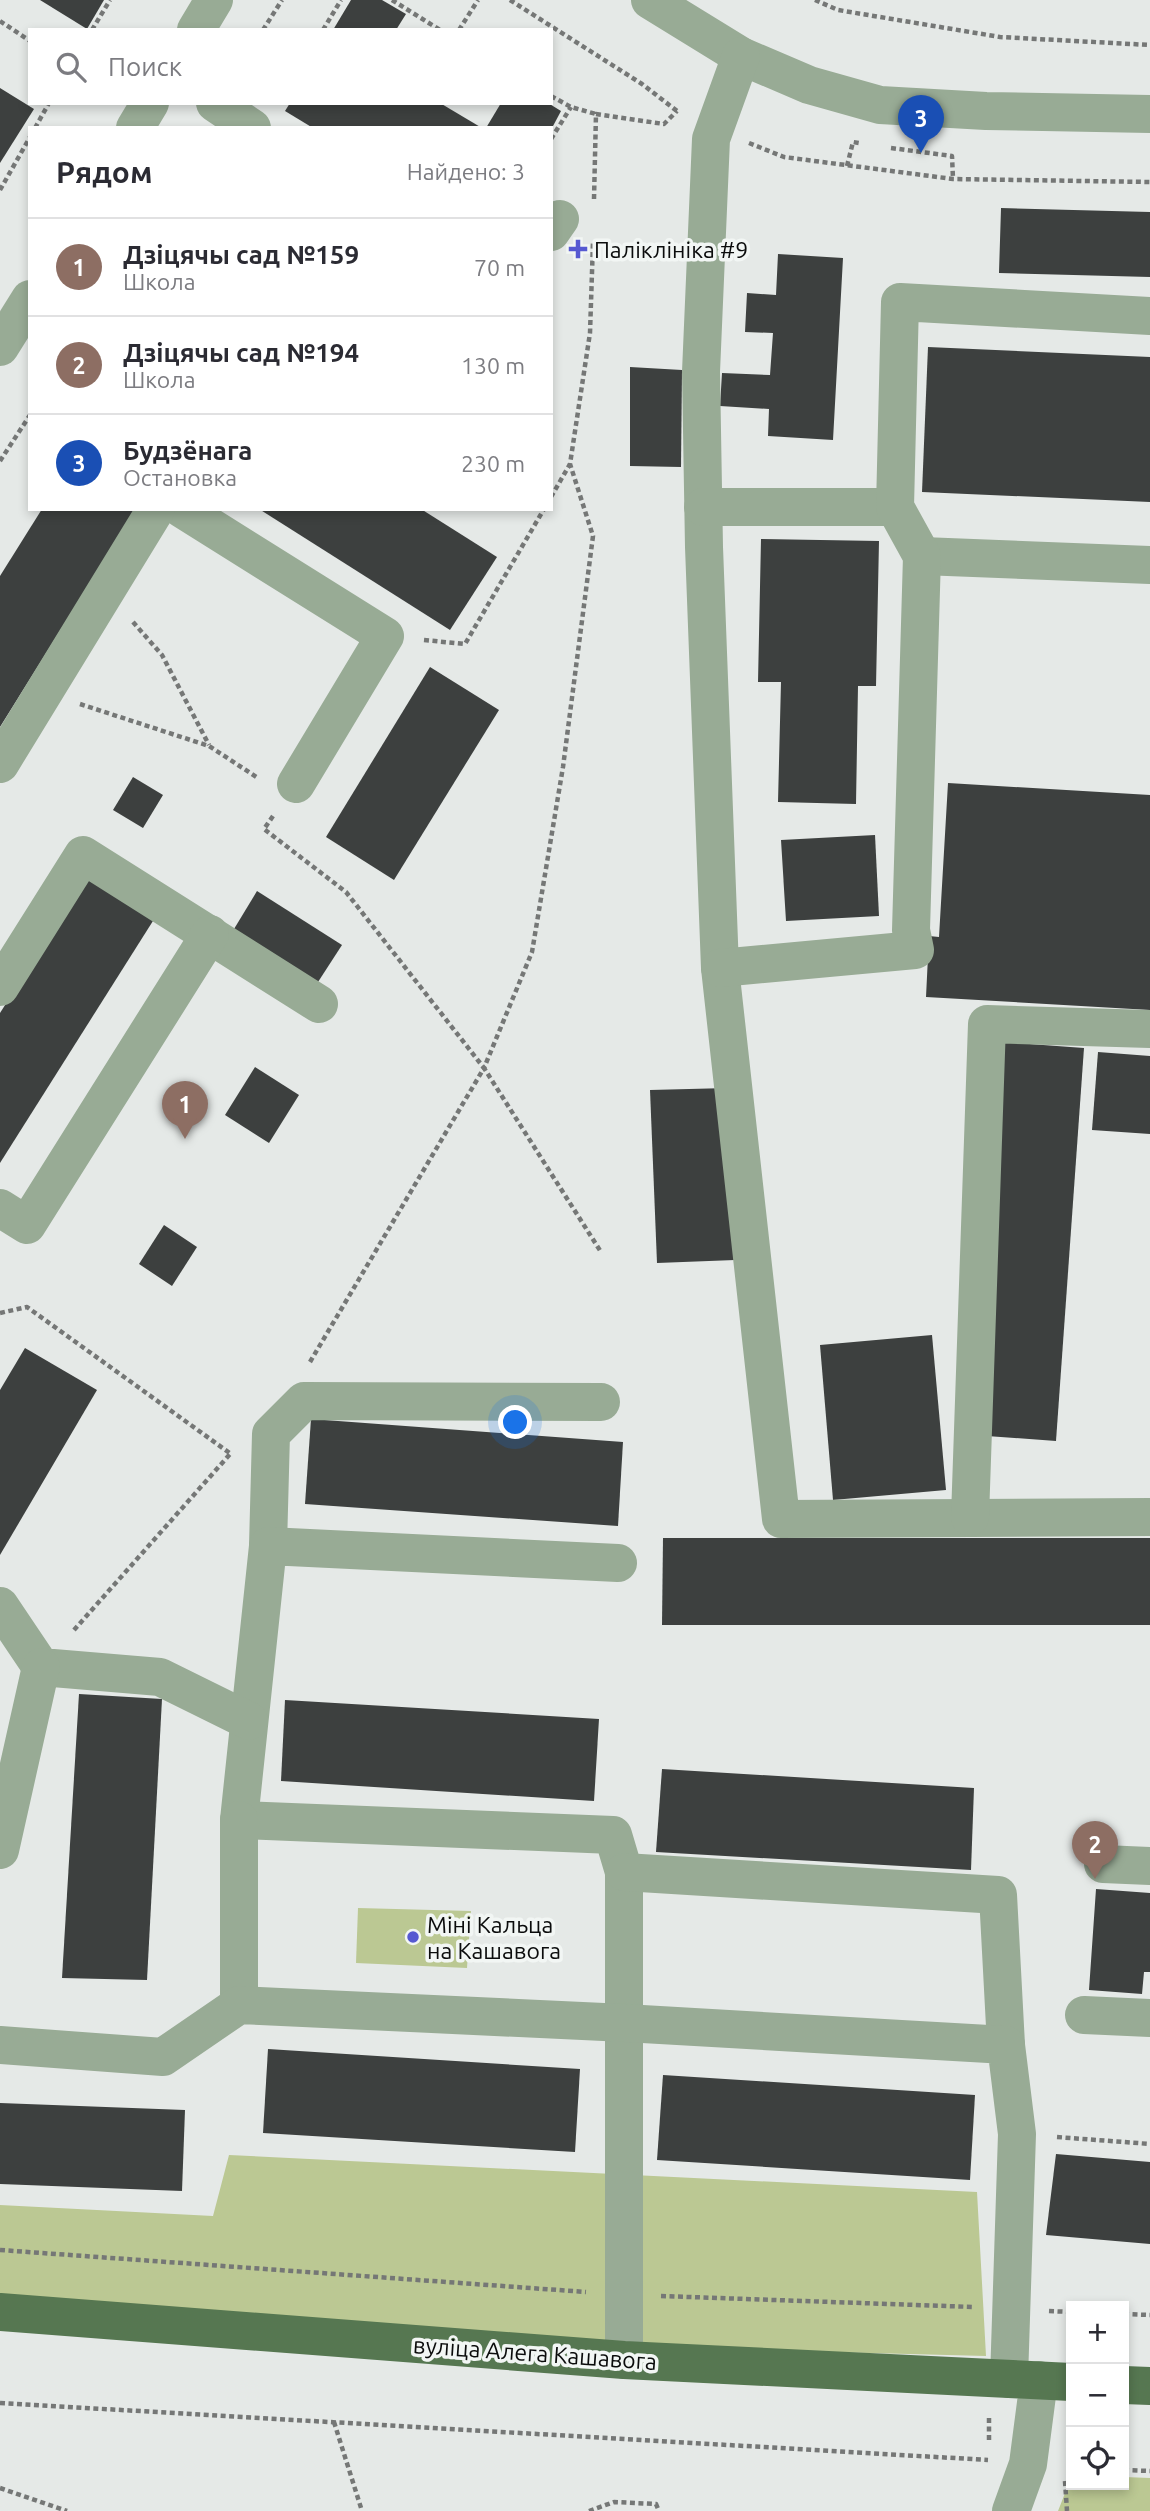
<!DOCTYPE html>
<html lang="ru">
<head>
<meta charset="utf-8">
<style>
	body { margin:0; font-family:Ubuntu,sans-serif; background:#f2f2f3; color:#2b2b33 }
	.controls { position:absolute; right:21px; bottom:21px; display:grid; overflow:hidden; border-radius:0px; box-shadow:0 4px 10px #0003 }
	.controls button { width:63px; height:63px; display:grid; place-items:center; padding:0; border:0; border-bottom:2px solid #e1e1e2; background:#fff; color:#2b2b33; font:35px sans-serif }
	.you { position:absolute; left:516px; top:1423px; width:24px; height:24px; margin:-18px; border:5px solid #fff; border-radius:50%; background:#1a73e8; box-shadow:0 0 0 10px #1a73e833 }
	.badge { display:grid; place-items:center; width:46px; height:46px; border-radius:50%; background:#5659d1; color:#fff; font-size:23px; font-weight:700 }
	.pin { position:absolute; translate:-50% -58px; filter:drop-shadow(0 2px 4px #0008) }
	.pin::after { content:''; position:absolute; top:37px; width:24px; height:21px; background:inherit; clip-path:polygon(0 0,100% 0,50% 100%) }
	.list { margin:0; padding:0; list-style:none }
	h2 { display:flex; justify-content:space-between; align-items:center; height:91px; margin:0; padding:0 28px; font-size:30px }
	h2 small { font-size:23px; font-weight:400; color:#7c7c81 }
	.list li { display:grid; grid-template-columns:46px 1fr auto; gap:21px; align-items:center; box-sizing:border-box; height:98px; padding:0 28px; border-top:2px solid #e1e1e2 }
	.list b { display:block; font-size:26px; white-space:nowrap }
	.list p { margin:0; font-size:23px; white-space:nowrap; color:#7c7c81 }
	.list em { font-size:23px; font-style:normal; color:#7c7c81 }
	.icon { flex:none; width:38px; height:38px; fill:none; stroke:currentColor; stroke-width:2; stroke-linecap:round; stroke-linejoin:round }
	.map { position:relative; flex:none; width:1150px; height:2511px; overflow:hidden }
	.search { position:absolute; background:#fff; box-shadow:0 4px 10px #0003; left:28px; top:28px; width:525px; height:77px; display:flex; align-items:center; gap:18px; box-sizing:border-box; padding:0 24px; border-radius:0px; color:#7c7c81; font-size:26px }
	.panel { position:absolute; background:#fff; box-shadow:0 4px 10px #0003; left:28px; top:126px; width:525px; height:385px; border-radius:0px }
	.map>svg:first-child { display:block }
	.green { fill:#bbc893 }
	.building { fill:#3d403f }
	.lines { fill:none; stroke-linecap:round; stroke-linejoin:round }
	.path { stroke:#757776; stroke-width:4.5; stroke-dasharray:5 3.5; stroke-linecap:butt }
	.minor { stroke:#98ab95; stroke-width:38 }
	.major { stroke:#567751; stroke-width:38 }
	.poi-dot { fill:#5659d1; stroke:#f2f6f4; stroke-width:2.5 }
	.labels { text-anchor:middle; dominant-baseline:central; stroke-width:7; stroke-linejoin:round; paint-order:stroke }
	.poi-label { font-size:23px; fill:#0b0c0c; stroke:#f2f6f4; text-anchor:start }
	.street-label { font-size:23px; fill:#0b0c0c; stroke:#f2f6f4 }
</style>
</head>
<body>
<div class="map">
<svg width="1150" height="2511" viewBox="0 0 1150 2511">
	<rect width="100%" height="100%" fill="#e5e9e7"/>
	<!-- green -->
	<g class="green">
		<polygon points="358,1908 471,1911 467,1968 356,1963"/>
		<polygon points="229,2155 977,2192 986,2356 710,2349 0,2298 0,2205 213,2216"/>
		<polygon points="1124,2477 1150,2478 1150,2511 1058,2511 1071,2478 1071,2485 1124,2485"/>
	</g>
	<!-- building -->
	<g class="building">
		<polygon points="40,0 104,0 87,29"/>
		<polygon points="351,0 382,0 406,14 396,30 333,30"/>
		<polygon points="0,88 34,109 0,163"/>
		<polygon points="290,103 440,103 482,128 313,128 285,111"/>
		<polygon points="501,103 548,103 561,111 552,128 486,128"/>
		<polygon points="1001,208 1150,212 1150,277 999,273"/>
		<polygon points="778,254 843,258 833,440 768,436 769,409 720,406 722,373 770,375 773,333 745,332 747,293 776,295"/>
		<polygon points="928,347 1150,357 1150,502 922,492"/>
		<polygon points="630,367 682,370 681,467 630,466"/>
		<polygon points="42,509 136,509 0,727 0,576"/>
		<polygon points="259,509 421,509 497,557 450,630"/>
		<polygon points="761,539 879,541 876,686 858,686 856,804 778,802 781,682 758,682"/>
		<polygon points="430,667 499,710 394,880 326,837"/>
		<polygon points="133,777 163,795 143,828 113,810"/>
		<polygon points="948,783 1150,795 1150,1010 926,997 929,936 939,937"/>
		<polygon points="875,835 879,916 786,921 781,840"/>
		<polygon points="91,870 158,913 0,1163 0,1013"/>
		<polygon points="257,891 342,945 318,982 234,929"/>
		<polygon points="1001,1042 1084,1048 1056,1441 973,1435"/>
		<polygon points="1098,1052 1150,1056 1150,1134 1092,1130"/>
		<polygon points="255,1067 299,1095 269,1143 225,1115"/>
		<polygon points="728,1088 735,1260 657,1263 650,1090"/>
		<polygon points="164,1225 197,1247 172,1286 139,1264"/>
		<polygon points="932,1335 946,1490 833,1500 820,1345"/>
		<polygon points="25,1348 97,1390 0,1555 0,1390"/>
		<polygon points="311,1419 623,1442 618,1526 305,1504"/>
		<polygon points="663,1538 1150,1538 1150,1625 662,1625"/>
		<polygon points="79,1694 162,1699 147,1980 62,1978"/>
		<polygon points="285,1700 599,1719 594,1801 281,1781"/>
		<polygon points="662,1769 974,1788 971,1870 656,1852"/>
		<polygon points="1096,1889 1150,1893 1150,1972 1144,1972 1142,1994 1089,1990"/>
		<polygon points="268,2049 580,2069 575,2152 263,2133"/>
		<polygon points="663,2075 975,2095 970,2180 657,2160"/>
		<polygon points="0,2103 185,2110 182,2191 0,2184"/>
		<polygon points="1056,2154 1150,2162 1150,2244 1046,2235"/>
	</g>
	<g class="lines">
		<!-- path -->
		<g class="path">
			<polyline points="392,0 440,30"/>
			<polyline points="510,0 642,84 677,111"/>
			<polyline points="815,0 838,10 1000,37 1150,45"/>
			<polyline points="0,21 30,41"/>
			<polyline points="92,30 110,0"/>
			<polyline points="263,30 282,0"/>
			<polyline points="323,30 341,0"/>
			<polyline points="459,30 478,0"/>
			<polyline points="551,96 571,107 596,114"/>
			<polyline points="35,128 49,103"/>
			<polyline points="551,139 571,107"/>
			<polyline points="749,143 784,157 953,179 1150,182"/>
			<polyline points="891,148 952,156 953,179"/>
			<polyline points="847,166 853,142 859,143"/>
			<polyline points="0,190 30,137"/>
			<polyline points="594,199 596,114 664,124 677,111"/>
			<polyline points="0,461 30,415"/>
			<polyline points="551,497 570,464"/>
			<polyline points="133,622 162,655 209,745"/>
			<polyline points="424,640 465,644 544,509"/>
			<polyline points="80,704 209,746 258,778"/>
			<polyline points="273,816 264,829 346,892 484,1068 532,952 563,767 593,536 570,464 590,333 593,242"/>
			<polyline points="0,1313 27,1307 231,1454"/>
			<polyline points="310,1362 484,1068 601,1252"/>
			<polyline points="74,1630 231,1453"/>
			<polyline points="1057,2137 1150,2144"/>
			<polyline points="0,2250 586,2292"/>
			<polyline points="661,2296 974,2307"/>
			<polyline points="1049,2311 1071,2312"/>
			<polyline points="1124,2314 1150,2315"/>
			<polyline points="0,2403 988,2460"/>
			<polyline points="334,2422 362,2511"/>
			<polyline points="989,2440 989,2417"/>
			<polyline points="1124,2470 1150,2471"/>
			<polyline points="1065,2481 1067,2511"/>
			<polyline points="0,2488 67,2511"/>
			<polyline points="589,2511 614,2502 656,2504 659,2511"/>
		</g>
		<!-- minor -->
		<g class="minor">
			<polyline points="650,0 741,56 809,85 880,105 986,111 1150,114"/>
			<polyline points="196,30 214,0"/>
			<polyline points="741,56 711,139 701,372 704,547 720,968 781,1519 1150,1517"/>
			<polyline points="215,103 252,128"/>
			<polyline points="135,128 150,103"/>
			<polyline points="551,232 560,219"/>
			<polyline points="0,347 30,299"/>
			<polyline points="703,507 895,507"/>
			<polyline points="182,509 385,636 296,784"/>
			<polyline points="922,556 1150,565"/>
			<polyline points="0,764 156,509"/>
			<polyline points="720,968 915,950 911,930 922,556 895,507 900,302 1150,316"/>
			<polyline points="0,987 83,855 319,1004"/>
			<polyline points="0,1208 27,1225 210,934"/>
			<polyline points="970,1517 987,1024 1150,1029"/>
			<polyline points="268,1546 271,1434 304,1401 601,1402"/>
			<polyline points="618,1563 268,1546 239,1820 613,1835 624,1872 624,2360"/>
			<polyline points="0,1606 41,1667 160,1677 249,1721"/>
			<polyline points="0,1850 41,1667"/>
			<polyline points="1103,1864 1150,1866"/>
			<polyline points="624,1872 998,1895 1006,2045"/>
			<polyline points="239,2005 239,1820"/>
			<polyline points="1084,2015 1150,2018"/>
			<polyline points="0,2045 163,2057 239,2005 625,2023 1006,2045 1017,2134 1009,2379"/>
			<polyline points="1011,2511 1028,2464 1039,2380"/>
		</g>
		<!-- major -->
		<g class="major">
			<polyline points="0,2312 624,2360 1071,2382"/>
			<polyline points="1124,2385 1150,2386"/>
		</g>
	</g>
	<!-- markers -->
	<g class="poi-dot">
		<path d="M574.5 238.5h7v7h7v7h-7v7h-7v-7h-7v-7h7z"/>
		<circle cx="413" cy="1937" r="7"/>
	</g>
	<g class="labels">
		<!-- poi labels -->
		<g class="poi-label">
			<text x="594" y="249">Паліклініка #9</text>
			<text x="427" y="1924">Міні Кальца<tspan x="427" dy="26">на Кашавога</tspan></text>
		</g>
		<!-- street labels -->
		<g class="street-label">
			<text transform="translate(535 2353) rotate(4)">вуліца Алега Кашавога</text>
		</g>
	</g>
</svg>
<div class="controls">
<button>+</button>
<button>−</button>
<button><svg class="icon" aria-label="locate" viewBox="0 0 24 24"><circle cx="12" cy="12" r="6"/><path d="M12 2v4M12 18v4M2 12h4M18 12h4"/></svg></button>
</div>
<div class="you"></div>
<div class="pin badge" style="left:185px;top:1139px;background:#8d6e63">1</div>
<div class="pin badge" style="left:1095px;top:1879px;background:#8d6e63">2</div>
<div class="pin badge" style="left:921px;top:153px;background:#1a4fb4">3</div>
<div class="search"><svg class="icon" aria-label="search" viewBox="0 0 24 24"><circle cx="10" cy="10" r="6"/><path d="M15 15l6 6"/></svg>Поиск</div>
<section class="panel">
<h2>Рядом<small>Найдено: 3</small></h2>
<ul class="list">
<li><span class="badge" style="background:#8d6e63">1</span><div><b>Дзіцячы сад №159</b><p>Школа</p></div><em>70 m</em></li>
<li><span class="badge" style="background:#8d6e63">2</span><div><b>Дзіцячы сад №194</b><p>Школа</p></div><em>130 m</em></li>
<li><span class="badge" style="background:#1a4fb4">3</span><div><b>Будзёнага</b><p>Остановка</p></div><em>230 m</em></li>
</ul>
</section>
</div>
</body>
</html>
